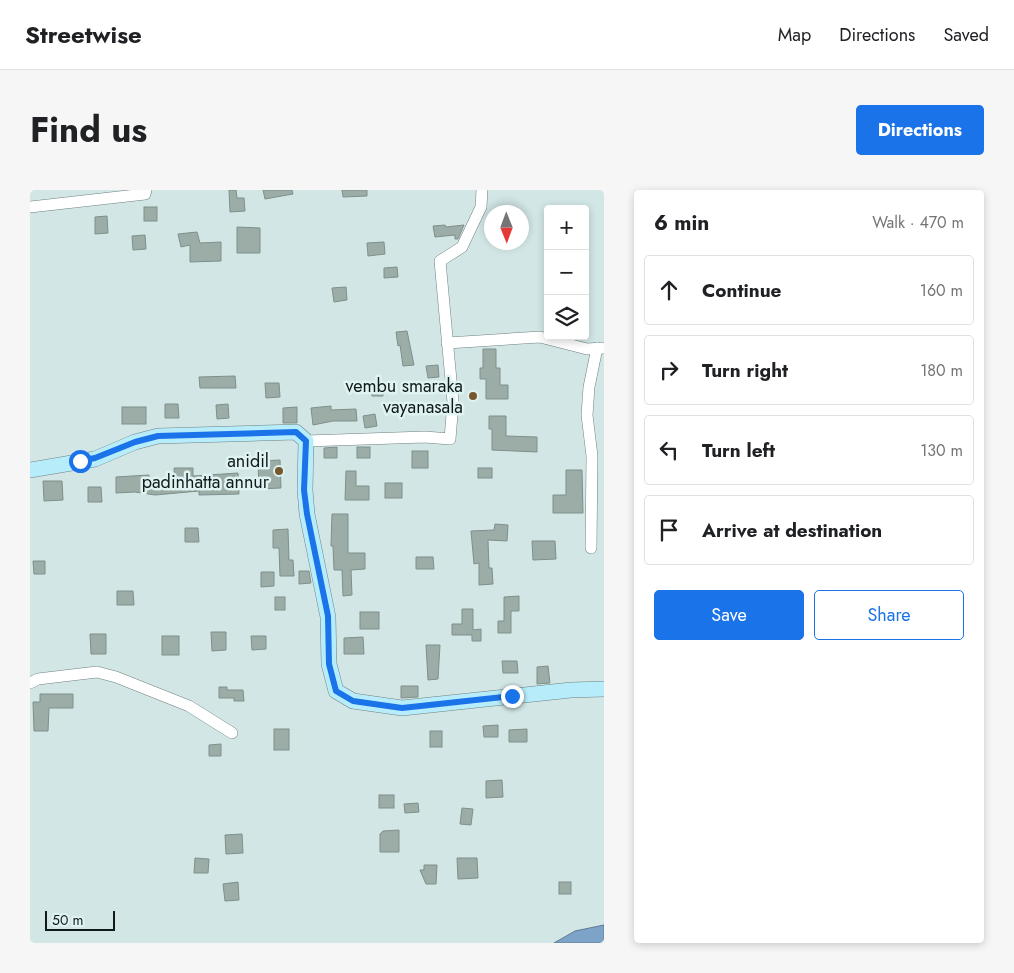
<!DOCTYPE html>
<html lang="en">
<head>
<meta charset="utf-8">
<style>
	body { margin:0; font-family:Jost,sans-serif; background:#f6f6f6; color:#202124 }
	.controls { position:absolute; right:15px; top:15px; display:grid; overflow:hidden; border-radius:5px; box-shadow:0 2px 8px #0003 }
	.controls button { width:45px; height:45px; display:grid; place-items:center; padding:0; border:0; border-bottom:1px solid #e0e0e0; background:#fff; color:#202124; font:25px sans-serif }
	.compass { position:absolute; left:454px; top:15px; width:45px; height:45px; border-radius:50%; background:#fff; box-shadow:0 2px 8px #0003; rotate:179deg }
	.scale { position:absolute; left:15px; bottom:12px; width:70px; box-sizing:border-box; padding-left:5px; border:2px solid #121919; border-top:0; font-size:14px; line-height:18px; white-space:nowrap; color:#121919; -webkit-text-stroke:4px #dff3f3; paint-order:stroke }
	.stop { position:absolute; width:15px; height:15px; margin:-11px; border:4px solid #1a73e8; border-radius:50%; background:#fff }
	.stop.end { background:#1a73e8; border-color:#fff; box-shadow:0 1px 5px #0008 }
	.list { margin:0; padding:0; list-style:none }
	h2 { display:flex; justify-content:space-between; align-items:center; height:65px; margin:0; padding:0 20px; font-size:21px }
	h2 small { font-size:16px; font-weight:400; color:#757577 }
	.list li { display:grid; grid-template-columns:32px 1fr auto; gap:15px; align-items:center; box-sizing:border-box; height:70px; margin:0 10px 10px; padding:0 10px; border:1px solid #e0e0e0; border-radius:5px }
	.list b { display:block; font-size:19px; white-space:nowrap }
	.list em { font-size:16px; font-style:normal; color:#757577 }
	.actions { display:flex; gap:10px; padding:15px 20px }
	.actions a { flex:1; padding:11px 0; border:1px solid #1a73e8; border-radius:5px; text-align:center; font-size:18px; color:#1a73e8 }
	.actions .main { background:#1a73e8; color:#fff }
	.icon { flex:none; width:28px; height:28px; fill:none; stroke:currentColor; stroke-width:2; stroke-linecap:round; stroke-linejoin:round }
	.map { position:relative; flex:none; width:574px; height:753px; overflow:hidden; border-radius:5px }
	header { display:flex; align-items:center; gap:30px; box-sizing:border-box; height:70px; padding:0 25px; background:#fff; border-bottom:1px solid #e0e0e0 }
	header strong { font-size:24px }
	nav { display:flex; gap:28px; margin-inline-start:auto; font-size:18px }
	.intro { display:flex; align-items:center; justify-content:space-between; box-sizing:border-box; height:120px; padding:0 30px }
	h1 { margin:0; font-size:35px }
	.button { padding:12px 22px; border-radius:5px; background:#1a73e8; color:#fff; font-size:18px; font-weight:700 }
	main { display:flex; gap:30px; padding:0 30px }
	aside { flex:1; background:#fff; border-radius:5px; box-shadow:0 2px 8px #0003 }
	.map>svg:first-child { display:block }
	.water { fill:#7da3c8; stroke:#5d7a94 }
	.building { fill:#9cada7; stroke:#7f908a }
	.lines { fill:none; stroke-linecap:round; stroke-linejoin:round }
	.street-casing { stroke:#708182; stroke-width:12 }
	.secondary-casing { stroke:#708182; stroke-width:16 }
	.street { stroke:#fff; stroke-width:11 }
	.secondary { stroke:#b7edfb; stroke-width:15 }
	.route { stroke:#1a73e8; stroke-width:6 }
	.poi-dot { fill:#77572d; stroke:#dff3f3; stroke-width:2 }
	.labels { text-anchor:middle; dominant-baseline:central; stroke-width:5; stroke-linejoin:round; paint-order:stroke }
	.poi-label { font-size:18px; fill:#121919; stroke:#dff3f3; text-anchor:end }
</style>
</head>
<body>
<header>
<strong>Streetwise</strong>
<nav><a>Map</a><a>Directions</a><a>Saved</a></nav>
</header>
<div class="intro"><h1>Find us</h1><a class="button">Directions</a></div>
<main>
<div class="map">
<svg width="574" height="753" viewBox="0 0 574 753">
	<rect width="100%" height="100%" fill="#d2e6e6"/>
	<!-- water -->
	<polygon class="water" points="574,735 574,753 524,753 545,741"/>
	<!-- building -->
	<g class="building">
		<polygon points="199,0 206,0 207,8 214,8 215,21 200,22"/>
		<polygon points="233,0 262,0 263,4 235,9"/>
		<polygon points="312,0 337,0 337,6 313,7"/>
		<rect x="114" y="17" width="13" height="14"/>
		<polygon points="77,26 78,43 65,44 65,27"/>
		<polygon points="415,35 416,37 434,35 428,49 425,49 425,45 405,47 403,36"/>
		<polygon points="207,37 230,38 230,63 207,63"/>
		<polygon points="167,42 170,53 191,52 191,71 160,72 160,55 151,57 148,44"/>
		<polygon points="115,45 116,59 103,60 102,46"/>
		<polygon points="354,52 355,64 338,66 337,53"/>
		<polygon points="367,77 368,87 354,88 354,78"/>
		<polygon points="316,97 317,110 304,112 302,98"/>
		<polygon points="377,141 384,175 373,176 370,155 368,156 366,142"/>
		<polygon points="453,159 466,159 466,178 470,178 470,195 478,195 478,209 456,209 456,189 450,189 450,178 453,178"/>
		<polygon points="408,175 409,187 398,188 396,176"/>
		<polygon points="205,186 206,198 170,198 169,187"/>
		<polygon points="353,192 353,206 342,206 341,193"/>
		<polygon points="235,193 249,193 250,207 236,208"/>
		<polygon points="135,214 148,214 149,228 135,228"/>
		<polygon points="198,214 199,228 187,229 186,215"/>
		<polygon points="301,216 301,220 326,219 327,231 303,231 283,235 281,218"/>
		<rect x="92" y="217" width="24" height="17"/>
		<polygon points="267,217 267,233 253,233 253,218"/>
		<polygon points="345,224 347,236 335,238 333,226"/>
		<polygon points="459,226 476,226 476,246 507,247 507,262 462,260 462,239 459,239"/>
		<polygon points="307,257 307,268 294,268 294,258"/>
		<rect x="327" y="257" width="13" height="11"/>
		<rect x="382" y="261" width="16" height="17"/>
		<polygon points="250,270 251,298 229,299 228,271"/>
		<polygon points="144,278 163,278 163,286 208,283 209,304 169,305 169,301 125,305 105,302 86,303 86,287 119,285 119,293 145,292"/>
		<rect x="448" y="278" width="14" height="10"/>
		<polygon points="536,280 552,280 553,323 523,323 523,305 536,305"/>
		<polygon points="316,281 326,281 326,296 339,296 339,310 315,310"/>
		<polygon points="13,291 32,291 33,310 14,311"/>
		<rect x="355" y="293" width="17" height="15"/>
		<polygon points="58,297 71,297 72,312 58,312"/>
		<polygon points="302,324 318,324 318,363 335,363 335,379 321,380 322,405 313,406 312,380 304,380 303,356 301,356"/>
		<polygon points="465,334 478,335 477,351 458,350 459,378 462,378 463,394 449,395 449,373 444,374 441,341 464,340"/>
		<polygon points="155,338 168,338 169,352 155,352"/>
		<polygon points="258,339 259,370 263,370 264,386 250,386 249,358 243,358 243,340"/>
		<polygon points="502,351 525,351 526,369 503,370"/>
		<polygon points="386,367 403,367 404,379 386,379"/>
		<polygon points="3,371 15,371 15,384 4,384"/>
		<polygon points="269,381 279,381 281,393 269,394"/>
		<polygon points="231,382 244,382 244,396 231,397"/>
		<polygon points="87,401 103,401 104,415 87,415"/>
		<polygon points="489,406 489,421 481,421 481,443 468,443 468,431 474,431 474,407"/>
		<rect x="245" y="407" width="10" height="13"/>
		<polygon points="432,419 443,419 443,440 451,439 451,451 442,451 442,445 422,445 422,434 432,434"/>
		<rect x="330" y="422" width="19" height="17"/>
		<polygon points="181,442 196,442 196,460 182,461"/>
		<polygon points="60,444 76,444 76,464 61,464"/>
		<rect x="132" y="446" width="17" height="19"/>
		<polygon points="221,446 236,446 236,459 222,460"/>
		<polygon points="333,447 334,464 314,464 314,448"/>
		<polygon points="396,455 410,455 408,489 398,490"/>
		<polygon points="472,471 487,471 488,483 473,483"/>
		<polygon points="518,476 520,493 507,494 507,477"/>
		<polygon points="371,496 388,496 388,507 371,508"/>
		<polygon points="189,497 197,497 197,500 213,500 214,511 204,511 204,508 189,508"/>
		<polygon points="10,504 43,504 43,518 19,518 18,541 4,541 3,512 10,512"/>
		<polygon points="468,535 468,547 454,547 453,536"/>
		<rect x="244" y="539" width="15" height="21"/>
		<polygon points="497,539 497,552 479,552 479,540"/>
		<rect x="400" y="541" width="12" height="16"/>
		<polygon points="191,554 191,566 179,566 179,555"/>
		<polygon points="472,590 473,607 456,608 456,591"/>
		<rect x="349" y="605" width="15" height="13"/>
		<polygon points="388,613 389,622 375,623 374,614"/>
		<polygon points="432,618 443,619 441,635 430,634"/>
		<polygon points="369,640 369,662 350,662 350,644 353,641"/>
		<polygon points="212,644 213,663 196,664 195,645"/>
		<polygon points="165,668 179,669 178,683 164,683"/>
		<polygon points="427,668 447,668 448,688 428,689"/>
		<polygon points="394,675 407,675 406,694 396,694 390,680 394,680"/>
		<polygon points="208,692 209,710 195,711 193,694"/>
		<rect x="529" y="692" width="12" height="12"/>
	</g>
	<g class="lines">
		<defs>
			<g id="street">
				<polyline points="0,17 115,4 116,0"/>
				<polyline points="417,153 510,147 557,159 574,158"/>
				<polyline points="276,251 395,247 420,249 423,212 410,71 432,57 451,17 452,0"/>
				<polyline points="561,358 562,266 557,225 559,197 567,158"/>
				<polyline points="0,493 8,489 67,482 86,487 159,516 202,543"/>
			</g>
			<polyline id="secondary" points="0,280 65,269 105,252 128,246 266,242 276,251 275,300 277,324 298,427 299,474 306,501 323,511 372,518 541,500 574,499"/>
		</defs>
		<!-- street casing -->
		<use href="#street" class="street-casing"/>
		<!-- secondary casing -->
		<use href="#secondary" class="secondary-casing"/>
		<!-- street -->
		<use href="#street" class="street"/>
		<!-- secondary -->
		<use href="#secondary" class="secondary"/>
	</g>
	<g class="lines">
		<!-- route -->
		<polyline class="route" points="50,271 65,268 105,252 128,246 266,242 276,251 274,300 277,324 298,426 299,474 306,501 323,511 372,518 482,506"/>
	</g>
	<!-- markers -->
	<g class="poi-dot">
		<circle cx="443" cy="206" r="5"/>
		<circle cx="249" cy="281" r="5"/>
	</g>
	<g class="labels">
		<!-- poi labels -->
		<g class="poi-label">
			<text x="433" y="196">vembu smaraka<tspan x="433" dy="21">vayanasala</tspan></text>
			<text x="239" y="271">anidil<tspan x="239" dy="21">padinhatta annur</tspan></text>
		</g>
	</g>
</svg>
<div class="controls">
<button>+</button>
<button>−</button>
<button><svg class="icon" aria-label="layers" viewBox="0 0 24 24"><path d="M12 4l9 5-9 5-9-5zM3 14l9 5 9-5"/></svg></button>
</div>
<svg class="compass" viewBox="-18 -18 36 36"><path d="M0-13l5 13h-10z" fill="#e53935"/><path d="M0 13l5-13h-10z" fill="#757577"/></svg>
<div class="scale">50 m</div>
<div class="stop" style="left:50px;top:271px"></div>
<div class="stop end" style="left:482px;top:506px"></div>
</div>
<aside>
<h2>6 min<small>Walk · 470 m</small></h2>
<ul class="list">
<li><svg class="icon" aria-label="ahead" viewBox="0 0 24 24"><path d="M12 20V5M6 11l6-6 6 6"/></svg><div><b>Continue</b></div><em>160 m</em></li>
<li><svg class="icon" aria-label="right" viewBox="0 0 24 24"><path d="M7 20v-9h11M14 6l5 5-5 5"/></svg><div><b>Turn right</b></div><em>180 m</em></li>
<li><svg class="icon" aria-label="left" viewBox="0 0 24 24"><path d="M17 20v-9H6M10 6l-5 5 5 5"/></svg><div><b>Turn left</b></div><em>130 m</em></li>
<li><svg class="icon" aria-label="arrive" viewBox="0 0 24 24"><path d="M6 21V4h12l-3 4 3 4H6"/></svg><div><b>Arrive at destination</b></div></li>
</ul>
<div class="actions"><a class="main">Save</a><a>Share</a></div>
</aside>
</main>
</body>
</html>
